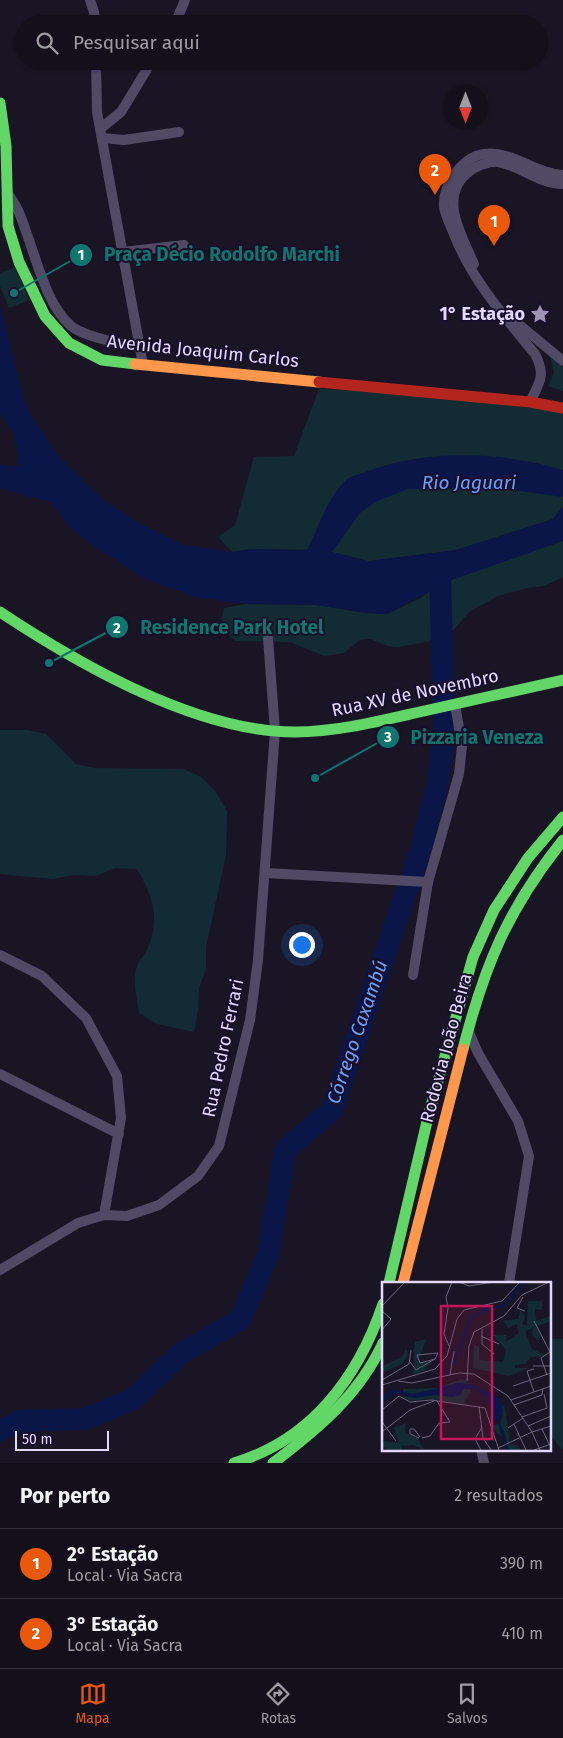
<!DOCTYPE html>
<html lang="pt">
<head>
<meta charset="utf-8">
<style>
	body { margin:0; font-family:"Fira Sans",sans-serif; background:#211e28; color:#f1f3f6 }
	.compass { position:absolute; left:443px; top:85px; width:45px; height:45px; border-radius:50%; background:#14101b; box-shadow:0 1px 4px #0004; rotate:180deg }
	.scale { position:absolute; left:15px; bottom:12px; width:94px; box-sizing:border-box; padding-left:5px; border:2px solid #e3d8ff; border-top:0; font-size:14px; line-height:18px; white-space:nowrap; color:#e3d8ff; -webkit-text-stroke:4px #180f2a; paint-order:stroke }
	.you { position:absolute; left:301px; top:944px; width:18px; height:18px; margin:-12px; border:4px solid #fff; border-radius:50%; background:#1a73e8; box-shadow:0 0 0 8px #1a73e833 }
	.badge { display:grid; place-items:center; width:32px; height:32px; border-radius:50%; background:#ea580c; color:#fff; font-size:16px; font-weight:700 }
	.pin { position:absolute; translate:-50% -41px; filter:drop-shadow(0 1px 2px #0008) }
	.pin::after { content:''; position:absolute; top:26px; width:18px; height:15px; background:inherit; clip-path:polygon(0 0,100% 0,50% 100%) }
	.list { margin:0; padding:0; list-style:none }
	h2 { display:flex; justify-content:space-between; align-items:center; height:65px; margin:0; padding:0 20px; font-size:21px }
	h2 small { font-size:16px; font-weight:400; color:#9d9da3 }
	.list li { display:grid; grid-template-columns:32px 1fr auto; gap:15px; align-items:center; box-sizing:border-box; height:70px; padding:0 20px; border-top:1px solid #33303a }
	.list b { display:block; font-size:19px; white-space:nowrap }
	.list p { margin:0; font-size:16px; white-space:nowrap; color:#9d9da3 }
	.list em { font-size:16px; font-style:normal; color:#9d9da3 }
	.icon { flex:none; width:28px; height:28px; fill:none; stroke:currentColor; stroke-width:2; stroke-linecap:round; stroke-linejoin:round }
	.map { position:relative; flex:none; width:563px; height:1463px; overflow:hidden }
	.search { position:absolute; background:#14101b; box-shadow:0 1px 4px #0004; left:15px; right:15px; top:15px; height:55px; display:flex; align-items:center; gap:12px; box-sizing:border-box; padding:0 18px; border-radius:28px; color:#9d9da3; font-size:19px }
	.sheet { height:205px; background:#14101b }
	nav { display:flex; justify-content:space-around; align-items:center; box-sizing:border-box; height:70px; border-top:1px solid #33303a; background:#14101b; font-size:14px; color:#9d9da3 }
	nav a { display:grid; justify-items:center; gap:2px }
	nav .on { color:#ea580c }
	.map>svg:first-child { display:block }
	.green { fill:#132c33 }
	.water { fill:#0a1647 }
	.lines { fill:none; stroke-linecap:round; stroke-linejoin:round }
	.river { stroke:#0a1647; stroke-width:22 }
	.street { stroke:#504a65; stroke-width:10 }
	.fast { stroke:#63d668; stroke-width:11 }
	.slow { stroke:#ff974d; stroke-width:11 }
	.jam { stroke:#b3261e; stroke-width:11 }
	.labels { text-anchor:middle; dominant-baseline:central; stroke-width:4; stroke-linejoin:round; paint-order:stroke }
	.poi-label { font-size:18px; font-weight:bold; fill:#e3d8ff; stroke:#180f2a; text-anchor:end }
	.street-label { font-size:18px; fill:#e3d8ff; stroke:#180f2a }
	.water-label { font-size:19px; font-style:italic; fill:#66a0ff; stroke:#180f2a }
	.inset-river { fill:none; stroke:#0a1647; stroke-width:2.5 }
	.inset-road { fill:none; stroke:#6a637c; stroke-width:1 }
	.view { fill:#c2185b; fill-opacity:0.15; stroke:#c2185b; stroke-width:2.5 }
	.inset-edge { fill:none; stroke:#e3d8ff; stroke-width:2.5 }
	.leader { fill:none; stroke:#0f766e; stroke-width:2 }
	.callout-dot { fill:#0f766e; stroke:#180f2a; stroke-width:2 }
	.mark-label { font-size:15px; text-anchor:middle; font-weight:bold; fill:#fff }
	.callout-label { font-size:19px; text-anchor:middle; font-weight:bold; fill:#0f766e; stroke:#180f2a; stroke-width:4; stroke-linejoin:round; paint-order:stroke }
</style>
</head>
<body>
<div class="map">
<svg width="563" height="1463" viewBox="0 0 563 1463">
	<rect width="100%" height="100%" fill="#1a1524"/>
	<!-- green -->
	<g class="green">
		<polygon points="15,267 29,300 9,308 0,286 0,273"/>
		<polygon points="549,353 563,367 563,391 548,386 554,373"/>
		<polygon points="319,389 401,392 563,412 563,507 553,519 456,550 368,561 324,550 251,549 232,552 218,537 235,525 254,457 294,456"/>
		<polygon points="563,533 563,577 544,586 527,588 498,596 469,612 450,634 431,641 398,647 388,646 370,639 360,640 344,653 324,656 290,642 235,641 220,626 224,608 246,604 317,605 365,613 387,614 421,598 445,577"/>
		<path d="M0 730H28L46 734 76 764 94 768 183 769 201 777 216 792 227 811 226 855 206 947V969L199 988 198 1010 194 1032 157 1024 139 1013C137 999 133 984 136 970 137 963 144 956 147 950 161 919 153 896 137 869L115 868 96 876 74 875 52 879 0 874Z"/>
		<polygon points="549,1339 563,1339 563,1450 549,1434"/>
	</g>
	<!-- water -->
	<path class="water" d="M0 306 26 407 60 458 100 497 140 524 182 545 232 552 251 549 307 550C319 527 327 498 346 480 352 475 364 473 371 470 432 449 502 452 563 470V497L498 488 408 489 375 502 360 513 332 552 368 561 456 550 553 519 563 507V541L452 580 387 614 365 613 317 605 246 604 193 597 144 578 99 550 72 529 50 502 0 488V465L17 466 18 455 14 434 0 414Z"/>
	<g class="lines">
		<!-- river -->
		<polyline class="river" points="0,1430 19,1421 84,1419 132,1400 180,1354 240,1320 268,1255 285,1150 332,1110 419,854 437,787 444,726 440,573"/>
		<!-- street -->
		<g class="street">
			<polyline points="90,0 94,12 95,24"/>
			<polyline points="175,24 185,0"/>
			<polyline points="96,61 97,112 143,365"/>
			<polyline points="100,129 121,112 152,61"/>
			<polyline points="102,138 124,140 179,132"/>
			<path d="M7 193C19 207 23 223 29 240 39 268 48 306 71 326 85 337 122 344 140 347"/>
			<polyline points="123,252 184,245"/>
			<path d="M474 264C461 234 437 195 470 171 476 166 490 161 498 162 521 166 539 184 563 184"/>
			<polyline points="510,317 563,361"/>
			<path d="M530 402C540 382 546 375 535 354 503 315 471 279 453 232 450 224 445 215 444 207 443 195 447 185 454 175 461 165 471 156 484 154 512 150 535 174 563 175"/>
			<polyline points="266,873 428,882"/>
			<polyline points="0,955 42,976 86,1018 117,1076 121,1118 104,1215"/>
			<polyline points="413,975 428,882 459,774 462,746 455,704"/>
			<polyline points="468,1030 478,1053 518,1121 529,1156 509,1283"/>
			<polyline points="0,1074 119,1134"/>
			<polyline points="0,1270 78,1223 104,1215 127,1216 159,1205 198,1176 219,1146 250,1020 258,960 275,731 268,638"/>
			<polyline points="481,1449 484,1463"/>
		</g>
		<!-- fast -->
		<g class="fast">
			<polyline points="0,103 6,146 8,226 19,262 45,316 69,343 102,360 135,364"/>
			<path d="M0 612C80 665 197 732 295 732 335 732 376 722 415 713 464 702 514 691 563 680"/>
			<path d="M463 1049C485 964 508 909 563 840"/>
			<polyline points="389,1283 429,1113 473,957 494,910 528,858 563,817"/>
			<path d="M234 1463C311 1440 358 1378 383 1304"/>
			<path d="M273 1463C318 1429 359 1395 383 1343"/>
		</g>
		<!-- slow -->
		<g class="slow">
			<polyline points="135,364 319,382"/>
			<polyline points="403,1283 463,1049"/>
		</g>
		<!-- jam -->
		<polyline class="jam" points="319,382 530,402 563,408"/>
	</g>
	<!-- icons -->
	<defs>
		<symbol id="sight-bare" viewBox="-9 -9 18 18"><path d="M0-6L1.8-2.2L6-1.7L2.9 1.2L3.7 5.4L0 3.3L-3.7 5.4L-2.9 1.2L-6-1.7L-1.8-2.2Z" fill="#9d94b2" stroke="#180f2a" stroke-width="2.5" paint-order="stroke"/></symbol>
	</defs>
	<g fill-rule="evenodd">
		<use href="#sight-bare" x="526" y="300" width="28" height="28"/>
	</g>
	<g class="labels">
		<!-- poi labels -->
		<g class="poi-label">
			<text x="525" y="314">1° Estação</text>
		</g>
		<!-- street labels -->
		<g class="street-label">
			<text transform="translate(203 351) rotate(6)">Avenida Joaquim Carlos</text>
			<text transform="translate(415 693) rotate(-12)">Rua XV de Novembro</text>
			<text transform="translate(223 1048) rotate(-78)">Rua Pedro Ferrari</text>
			<text transform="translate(446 1048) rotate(-75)">Rodovia João Beira</text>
		</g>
		<!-- water labels -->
		<g class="water-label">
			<text x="469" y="482">Rio Jaguari</text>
			<text transform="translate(357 1032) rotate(-71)">Córrego Caxambú</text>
		</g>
	</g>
	<!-- overview -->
	<g transform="translate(382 1282)">
		<rect width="169" height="169" fill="#1a1524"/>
		<path d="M146 19H160V28L153 27 154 39 169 34V39L156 44 159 54 156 59 150 53 151 46 143 49 150 67 165 74 149 75 143 82 133 83V86H147L127 94 91 86 92 63 97 65V78L121 80 124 68 111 53H124V60L136 52 135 42 126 46 121 39 136 37 139 28 143 34 140 42 145 44ZM44 57 36 80H50L43 87 53 84 31 93 33 60ZM24 67 27 72 20 82 0 91V84L20 75ZM79 97 89 102 74 101 58 109 31 112 21 110V107L56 106ZM76 106 90 108 81 122 45 117 29 119 19 115 52 113ZM113 115 123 126 128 162 135 163 139 168H127L121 146V156L111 147 110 144 118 141 121 133ZM21 142H24L23 151 36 157 42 168 31 163 20 164V168H4L0 165V159L17 161 12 146Z" fill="#132c33"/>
		<path d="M76 101 92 103 118 116 121 129 117 140H114L104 115 93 107H82L78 113 70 115 53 113 33 116 13 111 0 120V115L11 107 31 112Z" fill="#0a1647"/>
		<path class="inset-river" d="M71 83 88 37 102 28 122 24 142 0M115 136 126 168"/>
		<path class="inset-road" d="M77 0 87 4 112 0M141 15 135 26 143 29M0 24 23 0M0 29 9 37 0 48M152 39 168 70 159 76 165 93M100 47V62L112 72M99 54 117 62M67 64 62 52 66 26 64 15 70 0M28 80 34 88 53 77 56 71 35 73 38 81 53 77M151 84H169M152 87 145 89 152 110M68 93 72 69M0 98 27 82 29 68M16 99 30 101 77 91 92 92 126 114 150 150 169 144M85 99 87 64 92 50 122 34 140 13 167 0M0 103 53 87 65 74 75 37 82 28 120 19 138 0M131 104 169 91M17 114 28 120 49 118 103 126 117 168M129 118 169 104M132 123 160 113 161 106M97 124 101 156 109 168M0 128 17 114M140 135 165 126 162 112M0 140 14 159M132 142 144 168M146 144 169 134M126 146 141 136M160 147 167 162M0 150 28 128 52 119M37 156 28 152V147H32L38 155M40 156 48 154 57 141 68 140 55 119M116 166 150 150 158 168M99 168 93 157 100 145M152 168 169 162"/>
		<path class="view" d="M59 24H110V157H59Z"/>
		<rect width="169" height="169" class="inset-edge"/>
	</g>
	<!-- callouts -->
	<path class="leader" d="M14 293L81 255M49 663L117 627M315 778L388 737"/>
	<g class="callout-dot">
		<circle cx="14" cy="293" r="5"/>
		<circle cx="49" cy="663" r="5"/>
		<circle cx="315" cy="778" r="5"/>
		<circle cx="81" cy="255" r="12"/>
		<circle cx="117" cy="627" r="12"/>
		<circle cx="388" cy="737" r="12"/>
	</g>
	<g class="mark-label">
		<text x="81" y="260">1</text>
		<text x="117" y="633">2</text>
		<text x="388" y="742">3</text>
	</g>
	<g class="callout-label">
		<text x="222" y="261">Praça Décio Rodolfo Marchi</text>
		<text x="232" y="634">Residence Park Hotel</text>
		<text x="477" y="744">Pizzaria Veneza</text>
	</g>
</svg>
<svg class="compass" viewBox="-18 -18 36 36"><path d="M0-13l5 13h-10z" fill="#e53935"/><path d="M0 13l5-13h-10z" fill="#9d9da3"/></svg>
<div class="scale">50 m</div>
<div class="you"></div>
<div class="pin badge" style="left:494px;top:246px">1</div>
<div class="pin badge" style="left:435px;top:195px">2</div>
<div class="search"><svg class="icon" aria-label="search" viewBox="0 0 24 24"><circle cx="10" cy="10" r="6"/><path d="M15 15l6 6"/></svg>Pesquisar aqui</div>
</div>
<section class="sheet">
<h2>Por perto<small>2 resultados</small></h2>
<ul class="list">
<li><span class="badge">1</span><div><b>2° Estação</b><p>Local · Via Sacra</p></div><em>390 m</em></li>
<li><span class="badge">2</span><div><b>3° Estação</b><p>Local · Via Sacra</p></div><em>410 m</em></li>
</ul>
</section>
<nav>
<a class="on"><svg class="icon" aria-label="map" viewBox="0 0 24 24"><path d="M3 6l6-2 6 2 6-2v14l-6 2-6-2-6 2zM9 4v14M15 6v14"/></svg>Mapa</a>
<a><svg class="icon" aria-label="directions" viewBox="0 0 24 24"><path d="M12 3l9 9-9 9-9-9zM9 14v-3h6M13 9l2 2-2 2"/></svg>Rotas</a>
<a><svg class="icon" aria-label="saved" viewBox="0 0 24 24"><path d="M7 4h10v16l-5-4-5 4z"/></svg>Salvos</a>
</nav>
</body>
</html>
